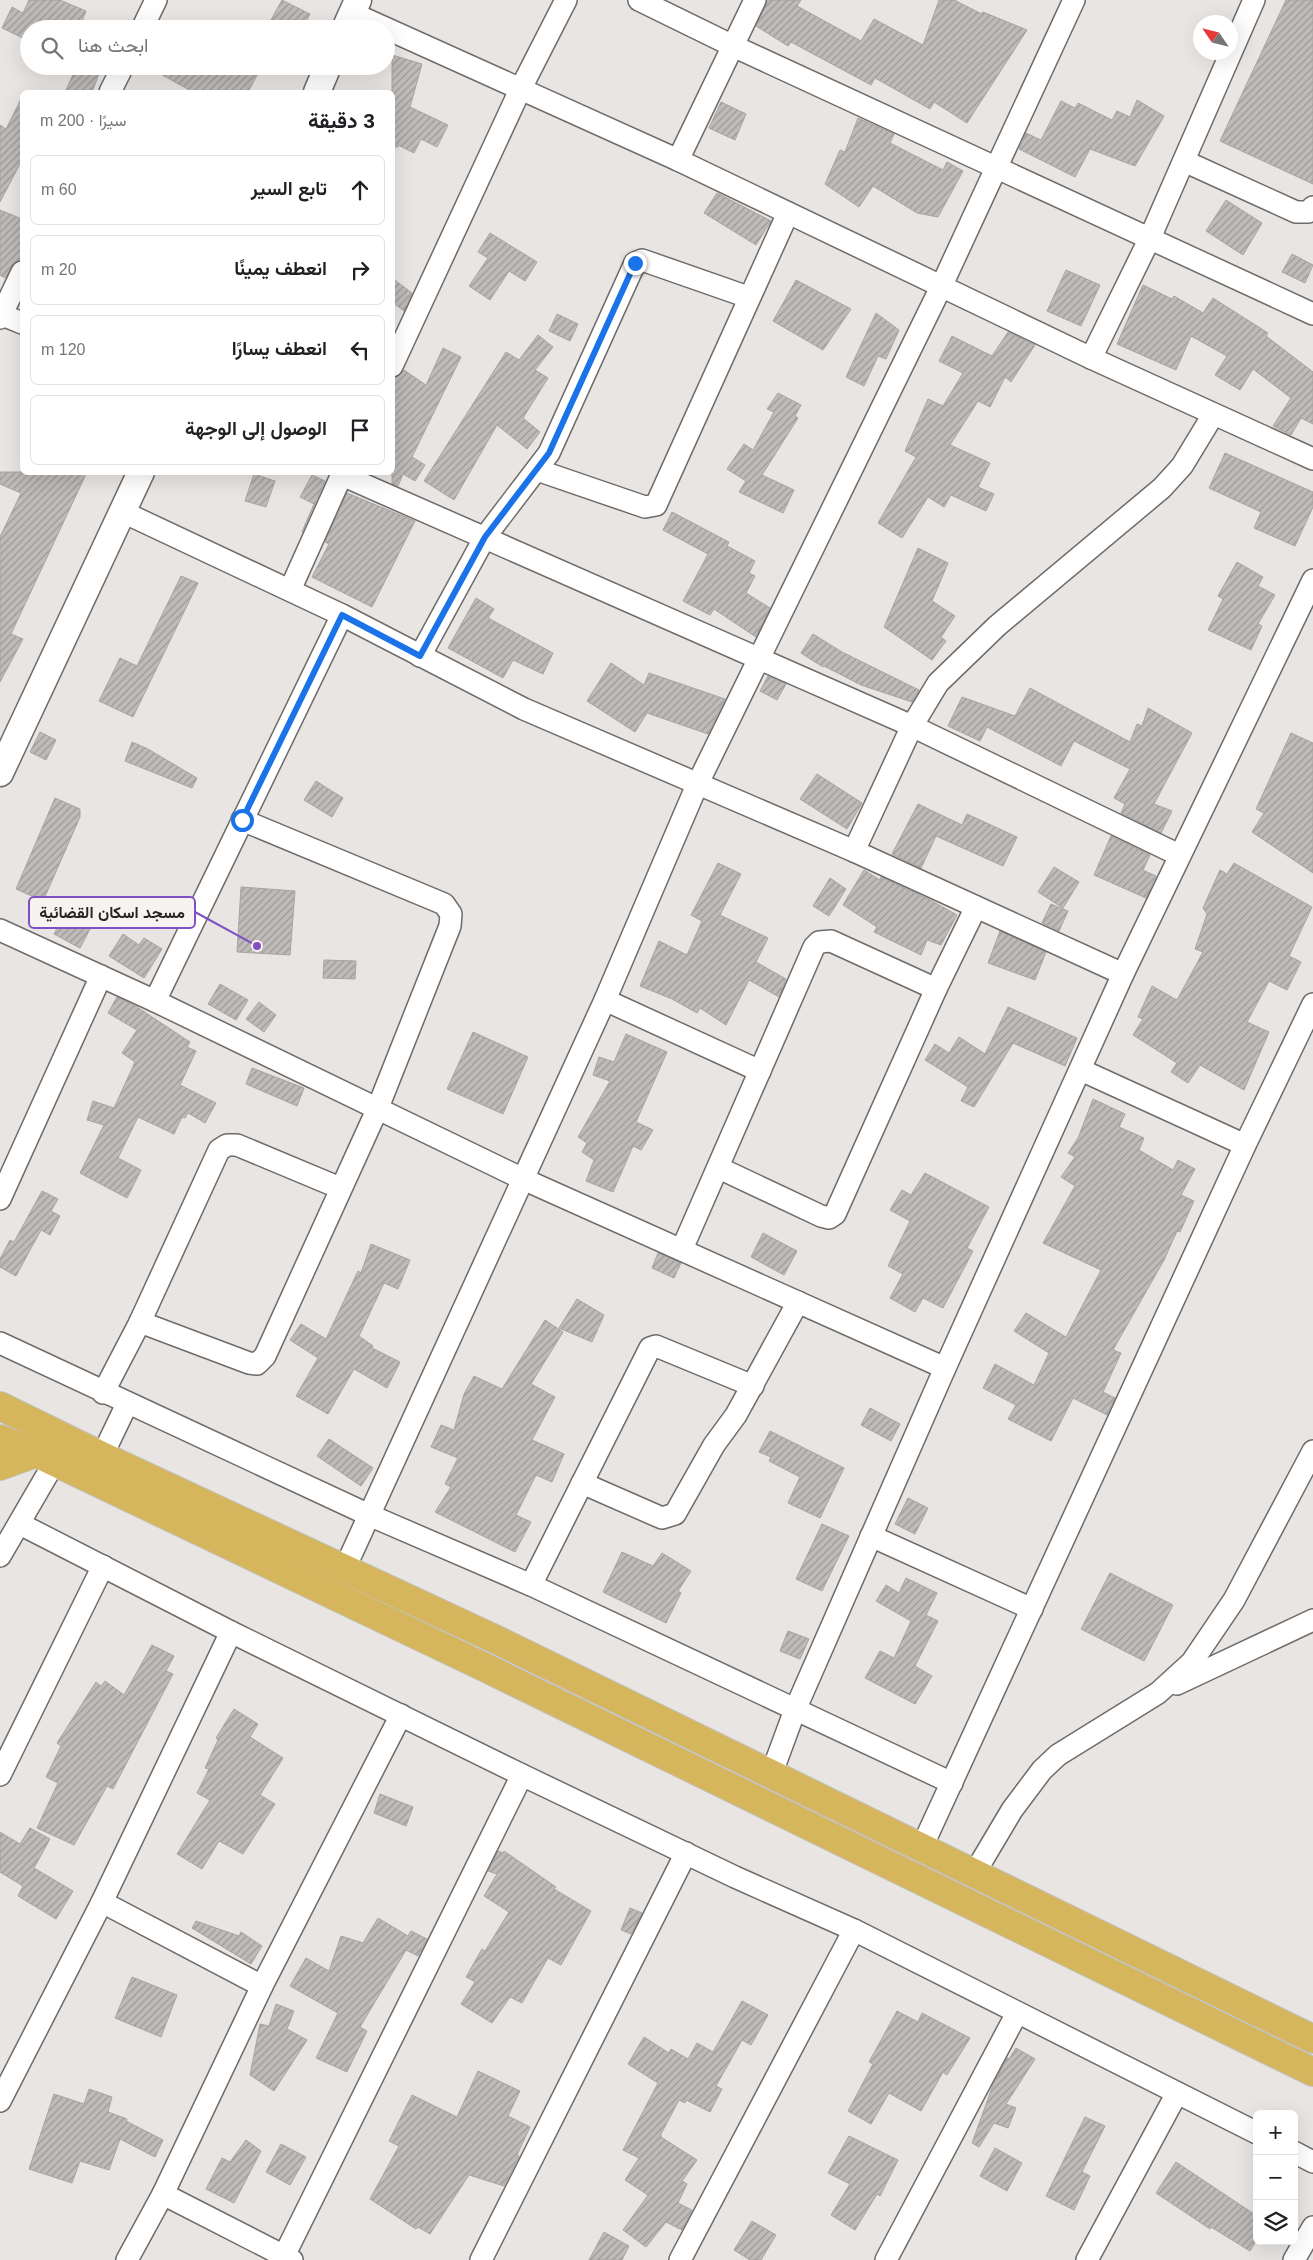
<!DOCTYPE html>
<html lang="ar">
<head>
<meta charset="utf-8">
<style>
	body { margin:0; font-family:Helvetica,Vazirmatn,sans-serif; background:#f2f2f2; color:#202124; direction:rtl }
	.controls { position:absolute; right:15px; bottom:15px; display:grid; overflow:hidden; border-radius:8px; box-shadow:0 5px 20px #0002 }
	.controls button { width:45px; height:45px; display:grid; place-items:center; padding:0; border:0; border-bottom:1px solid #e0e0e0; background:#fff; color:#202124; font:25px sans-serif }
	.compass { position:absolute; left:1193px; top:15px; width:45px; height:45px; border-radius:50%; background:#fff; box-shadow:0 5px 20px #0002; rotate:305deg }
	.stop { position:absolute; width:15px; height:15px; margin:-11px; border:4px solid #1a73e8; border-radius:50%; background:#fff }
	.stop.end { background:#1a73e8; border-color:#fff; box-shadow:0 1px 5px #0008 }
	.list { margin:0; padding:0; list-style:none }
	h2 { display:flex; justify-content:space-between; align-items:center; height:65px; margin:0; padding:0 20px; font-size:21px }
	h2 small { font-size:16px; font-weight:400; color:#757577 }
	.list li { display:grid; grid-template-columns:32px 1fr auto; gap:15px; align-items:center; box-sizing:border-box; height:70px; margin:0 10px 10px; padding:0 10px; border:1px solid #e0e0e0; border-radius:8px }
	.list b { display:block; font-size:19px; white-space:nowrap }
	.list em { font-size:16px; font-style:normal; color:#757577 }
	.icon { flex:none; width:28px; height:28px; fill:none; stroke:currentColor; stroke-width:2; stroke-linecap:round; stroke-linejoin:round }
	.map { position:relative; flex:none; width:1313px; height:2260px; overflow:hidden; direction:ltr }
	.search { position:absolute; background:#fff; box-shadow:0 5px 20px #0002; left:20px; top:20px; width:375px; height:55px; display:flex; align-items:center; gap:12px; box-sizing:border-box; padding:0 18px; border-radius:28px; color:#757577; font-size:19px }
	.panel { position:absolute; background:#fff; box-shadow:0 5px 20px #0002; left:20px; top:90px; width:375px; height:385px; border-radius:8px; direction:rtl }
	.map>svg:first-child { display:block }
	.building { fill:url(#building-hatch); stroke:#a8a4a2 }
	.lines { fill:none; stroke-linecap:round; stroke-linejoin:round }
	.minor-casing { stroke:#6e6b69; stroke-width:24 }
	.tertiary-casing { stroke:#6e6b69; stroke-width:29 }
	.trunk-casing { stroke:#c2c2c2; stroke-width:30 }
	.minor { stroke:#fff; stroke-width:21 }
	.tertiary { stroke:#fff; stroke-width:26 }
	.trunk { stroke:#d6b65c; stroke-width:28 }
	.route { stroke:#1a73e8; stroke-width:6 }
	.leader { fill:none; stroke:#824ec5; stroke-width:2 }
	.callout-dot { fill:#824ec5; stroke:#f7f3f0; stroke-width:2 }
	.callout { fill:#f7f3f0; stroke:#824ec5; stroke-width:2 }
	.callout-label { font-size:16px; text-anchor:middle; font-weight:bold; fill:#262524 }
</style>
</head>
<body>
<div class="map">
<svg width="1313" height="2260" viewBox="0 0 1313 2260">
	<defs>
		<pattern id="building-hatch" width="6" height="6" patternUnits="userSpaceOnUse" patternTransform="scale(1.25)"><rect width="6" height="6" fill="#bfbbb9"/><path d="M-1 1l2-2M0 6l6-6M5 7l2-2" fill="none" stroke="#9b9896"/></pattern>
	</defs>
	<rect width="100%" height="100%" fill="#e9e5e3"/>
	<!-- building -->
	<g class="building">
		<polygon points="29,0 60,0 86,11 79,29 29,29 29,41 2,28 12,7 23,13"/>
		<polygon points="282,0 310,14 302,29 266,29"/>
		<polygon points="768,0 801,0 797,6 861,41 874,19 923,45 939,0 954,0 982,14 983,12 1027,30 967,123 934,102 930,109 875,78 871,85 791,42 788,46 756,26"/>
		<polygon points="1286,0 1313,0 1313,184 1220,141"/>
		<polygon points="392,55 422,64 410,107 448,125 437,147 421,139 414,153 398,145 398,147 392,147"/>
		<polygon points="77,66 102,66 92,92 65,92"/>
		<polygon points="146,66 262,66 248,92 193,92"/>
		<polygon points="22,97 22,160 0,202 0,125 6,129"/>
		<polygon points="1137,100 1164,116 1135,166 1090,149 1075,177 1019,149 1026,133 1041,140 1061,101 1075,108 1078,103 1112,120 1117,111 1130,117"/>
		<polygon points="721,102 746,114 735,140 709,128"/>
		<polygon points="858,118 894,134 890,143 943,170 947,162 963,171 938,217 917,213 873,186 859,207 825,184 840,150 845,152"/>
		<polygon points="717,193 771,221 756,245 704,213"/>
		<polygon points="1226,200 1262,223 1243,255 1206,231"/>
		<polygon points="0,210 22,219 22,260 15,262 5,278 0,275"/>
		<polygon points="490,233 537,262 525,281 509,271 490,300 469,286 488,258 478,252"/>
		<polygon points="1292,254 1313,265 1305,283 1282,272"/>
		<polygon points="1066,270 1100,285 1081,326 1047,311"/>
		<polygon points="392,278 412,293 404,311 392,302"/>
		<polygon points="796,280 851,309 823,350 773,321"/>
		<polygon points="1143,285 1172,299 1174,296 1203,313 1213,298 1268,333 1266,336 1313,372 1313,424 1301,418 1291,435 1273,426 1291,398 1253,369 1240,390 1215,375 1227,356 1191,336 1176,370 1117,344"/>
		<polygon points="876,313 899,330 886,359 878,356 864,386 846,377"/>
		<polygon points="557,314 578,324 570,341 549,331"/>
		<polygon points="1008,332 1035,345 1011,382 1005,377 990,407 978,401 950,445 990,463 978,487 994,494 986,511 951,495 944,507 928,497 902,538 878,523 916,457 905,451 928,399 943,406 963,373 939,361 952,336 992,356"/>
		<polygon points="538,335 553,347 535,370 548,378 523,418 540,432 527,449 497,425 454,500 424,481 506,352 519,360"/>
		<polygon points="443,348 461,357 412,457 425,465 415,481 403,474 398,486 392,484 392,381 404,370 426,385"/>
		<polygon points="778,393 801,405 795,416 798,418 762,475 794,490 783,513 739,492 746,481 727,469 744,444 753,450 774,412 767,409"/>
		<polygon points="1225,453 1313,492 1313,507 1295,546 1254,528 1261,512 1209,488"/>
		<polygon points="0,472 87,472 11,634 23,639 0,682 0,537 21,493 0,484"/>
		<polygon points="254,474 275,481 266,507 245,501"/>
		<polygon points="312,475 325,481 302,532 314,504 300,497"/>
		<polygon points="347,493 415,521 372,607 312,577 329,544 325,542"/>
		<polygon points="672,512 729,542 727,546 755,561 749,573 755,576 746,593 770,608 756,637 714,609 710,615 683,601 708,554 663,530"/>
		<polygon points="918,548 948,563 932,601 955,616 941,637 946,641 932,660 884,627"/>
		<polygon points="1237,562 1263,577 1258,586 1275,595 1258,624 1262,626 1251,650 1208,630 1223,599 1218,596"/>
		<polygon points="181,576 198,583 133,717 99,701 120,658 137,666"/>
		<polygon points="476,598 494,609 488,618 553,653 543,674 513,660 503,678 448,648"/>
		<polygon points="813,634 842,652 919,690 912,702 861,685 824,666 823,667 801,653"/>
		<polygon points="611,663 644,685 649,673 725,699 708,734 647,713 635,732 587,701"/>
		<polygon points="768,676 786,684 777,700 760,691"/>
		<polygon points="1030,688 1130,742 1137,724 1142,726 1148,708 1192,733 1154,804 1172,811 1161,833 1121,813 1125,804 1114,798 1130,769 1074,741 1061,766 987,727 980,741 948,726 962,697 1015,716"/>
		<polygon points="40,732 56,740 46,760 30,752"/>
		<polygon points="1291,733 1313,743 1313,873 1252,832 1264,813 1256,809"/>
		<polygon points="132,742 148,749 197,778 192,788 125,761"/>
		<polygon points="817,774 862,803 847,829 800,799"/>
		<polygon points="316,781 343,798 332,817 304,800"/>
		<polygon points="55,798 80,809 80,817 43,901 16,889"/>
		<polygon points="918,804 962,825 967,814 1017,837 1003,866 936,836 921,868 892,854"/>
		<polygon points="1111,836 1150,855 1143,870 1156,876 1146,898 1094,875"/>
		<polygon points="718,863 741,874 720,915 768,938 756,962 786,979 779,997 749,980 726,1025 700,1008 697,1013 672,999 640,986 659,941 687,955 702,921 691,915"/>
		<polygon points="1234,863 1312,907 1289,956 1301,962 1287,990 1269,981 1247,1022 1269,1032 1244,1090 1200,1065 1188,1083 1171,1072 1177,1063 1133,1035 1143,1019 1138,1017 1152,986 1177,1000 1203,952 1195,949 1207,914 1203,908 1220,870 1227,874"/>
		<polygon points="1054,867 1079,882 1063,908 1038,892"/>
		<polygon points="864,870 880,880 881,877 930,900 957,915 941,945 927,940 921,955 874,932 877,927 843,905"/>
		<polygon points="830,878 846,889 829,916 813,906"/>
		<polygon points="241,887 295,891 290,955 237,952"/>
		<polygon points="1051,904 1068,911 1059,931 1042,923"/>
		<polygon points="64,915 90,929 80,948 54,934"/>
		<polygon points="1000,931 1046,952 1035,980 988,963"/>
		<polygon points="123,934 139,945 144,938 162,949 144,978 109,956"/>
		<polygon points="324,960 356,961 355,979 323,978"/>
		<polygon points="220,984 248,1000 236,1020 208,1004"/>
		<polygon points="117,997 137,1007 190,1042 187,1047 196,1051 180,1085 216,1103 205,1123 188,1113 185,1118 182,1117 174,1134 138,1117 118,1158 141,1170 127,1198 80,1173 104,1125 87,1120 93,1101 114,1108 135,1062 122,1053 137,1030 108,1013"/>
		<polygon points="259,1002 276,1015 264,1032 246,1019"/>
		<polygon points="1008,1007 1077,1038 1065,1066 1013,1043 974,1107 961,1101 968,1087 925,1060 935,1044 949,1053 959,1037 985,1054"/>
		<polygon points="473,1032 528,1057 503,1114 447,1089"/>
		<polygon points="626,1034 667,1052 636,1122 653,1130 641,1150 633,1146 613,1192 586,1181 594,1160 582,1152 587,1143 578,1137 610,1081 593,1075 599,1057 614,1062"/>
		<polygon points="252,1068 304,1088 297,1106 246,1084"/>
		<polygon points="1093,1099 1125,1114 1119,1127 1144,1138 1139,1150 1173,1170 1178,1160 1195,1169 1181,1195 1194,1201 1180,1232 1177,1231 1164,1260 1113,1350 1121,1353 1103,1392 1115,1398 1107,1415 1073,1398 1051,1441 1008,1419 1016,1405 983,1388 995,1364 1034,1385 1049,1353 1014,1331 1026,1313 1066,1337 1101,1270 1043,1243 1075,1186 1061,1177 1075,1157 1068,1153 1078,1138"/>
		<polygon points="925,1173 989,1207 967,1248 973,1251 943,1308 923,1298 915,1312 890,1298 903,1274 888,1266 910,1221 890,1210 902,1190 911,1195"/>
		<polygon points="42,1191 58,1199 51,1211 60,1216 50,1235 41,1230 16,1276 0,1267 0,1259 10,1240 14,1242"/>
		<polygon points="763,1233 797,1251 784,1275 751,1257"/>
		<polygon points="371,1244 410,1260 398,1289 384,1283 359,1336 373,1346 372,1348 400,1362 387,1388 354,1369 328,1414 296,1396 318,1358 290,1340 301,1324 326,1339 358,1271 361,1273"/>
		<polygon points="658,1253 681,1263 674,1278 652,1268"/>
		<polygon points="577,1299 604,1315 592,1342 559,1328"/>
		<polygon points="545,1320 563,1332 531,1384 555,1397 532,1440 564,1454 552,1482 536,1475 516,1515 531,1522 515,1552 435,1512 451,1487 445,1484 458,1458 431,1447 441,1425 454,1430 464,1394 474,1376 502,1389"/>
		<polygon points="870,1408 900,1424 891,1441 861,1425"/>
		<polygon points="770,1431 844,1468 820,1518 788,1503 800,1477 769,1461 771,1457 759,1452"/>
		<polygon points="329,1439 373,1468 361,1486 317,1456"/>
		<polygon points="908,1498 928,1508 915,1534 895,1524"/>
		<polygon points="822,1524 849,1536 822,1591 796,1579"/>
		<polygon points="622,1552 653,1566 662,1553 691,1571 678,1591 681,1593 666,1623 603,1592"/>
		<polygon points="1110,1573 1173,1605 1144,1661 1081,1629"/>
		<polygon points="906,1578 937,1593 926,1615 938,1621 915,1666 932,1676 915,1704 865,1678 880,1651 894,1658 911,1621 876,1601 886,1585 899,1593"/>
		<polygon points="788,1631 809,1639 800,1659 780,1651"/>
		<polygon points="152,1645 174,1656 166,1671 173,1674 113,1789 107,1786 74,1845 37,1828 58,1783 46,1777 61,1746 57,1743 96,1682 101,1686 105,1681 124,1695"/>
		<polygon points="234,1709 258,1724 250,1737 283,1758 260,1795 275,1804 243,1854 219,1841 202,1869 177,1854 210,1800 197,1793 209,1769 205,1768 218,1740 216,1738"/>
		<polygon points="380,1794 413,1807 406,1826 374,1813"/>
		<polygon points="30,1828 50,1839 34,1868 73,1891 56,1919 18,1896 23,1886 0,1872 0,1832 20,1844"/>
		<polygon points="498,1851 503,1853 504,1851 556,1887 554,1889 591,1911 561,1965 548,1958 522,2003 510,1997 492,2023 461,2004 475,1982 466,1977 482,1949 485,1951 509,1912 484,1896 497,1874 488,1871"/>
		<polygon points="630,1908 642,1913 631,1934 621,1930"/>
		<polygon points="378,1918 408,1936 411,1931 427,1939 418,1956 406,1950 360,2027 367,2031 347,2072 316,2058 338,2013 290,1986 306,1958 329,1971 341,1936 363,1943"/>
		<polygon points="196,1921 239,1936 241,1932 262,1946 251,1964 192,1928"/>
		<polygon points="132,1977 177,1995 161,2037 115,2018"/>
		<polygon points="742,2001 768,2015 751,2045 742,2040 716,2086 722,2089 710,2112 686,2100 685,2103 679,2100 661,2134 661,2137 697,2160 682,2181 687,2184 678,2203 692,2210 682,2230 666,2222 646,2247 623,2230 648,2195 625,2180 639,2158 623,2150 658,2083 628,2064 644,2037 669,2053 671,2049 688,2059 697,2043 713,2052"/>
		<polygon points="276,2004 294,2011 287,2029 307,2040 274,2091 250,2075 260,2024 269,2026"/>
		<polygon points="897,2011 918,2022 922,2013 970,2038 947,2075 943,2072 921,2111 889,2093 871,2124 848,2111 873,2064 869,2062"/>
		<polygon points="1016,2048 1035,2059 1006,2104 1016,2108 1008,2128 994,2123 979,2147 972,2143 993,2085 1007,2058 1009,2059"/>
		<polygon points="478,2071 520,2091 508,2116 530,2127 517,2155 519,2156 504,2186 469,2175 430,2234 418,2227 416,2229 370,2199 399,2146 389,2141 412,2095 457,2117"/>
		<polygon points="89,2089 112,2097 108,2112 127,2119 126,2121 163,2140 155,2157 120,2139 109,2170 80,2161 72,2183 29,2169 54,2094 84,2104"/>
		<polygon points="1085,2117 1105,2126 1082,2172 1090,2176 1074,2210 1046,2196"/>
		<polygon points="849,2136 898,2160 880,2196 877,2194 855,2230 831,2215 850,2184 828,2173"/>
		<polygon points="246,2140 261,2151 234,2203 206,2189 222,2158 230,2162"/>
		<polygon points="281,2144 306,2157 290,2185 266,2172"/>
		<polygon points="995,2148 1022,2163 1007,2191 980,2176"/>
		<polygon points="1176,2162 1257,2216 1257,2239 1250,2251 1211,2227 1210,2229 1156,2193"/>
		<polygon points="752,2221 776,2235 761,2260 750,2260 734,2250"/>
		<polygon points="604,2232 629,2246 622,2260 589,2260"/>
	</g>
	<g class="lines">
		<defs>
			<g id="minor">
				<polyline points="639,0 731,45 1313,314"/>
				<polyline points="352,13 678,160 1091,358 1313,459"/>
				<polyline points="142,29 156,0"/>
				<polyline points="110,92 123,66"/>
				<polyline points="678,160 755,0"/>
				<polyline points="1184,161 1296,212 1308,212 1313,207"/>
				<polyline points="0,314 22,323"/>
				<polyline points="0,318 22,272"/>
				<polyline points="1091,358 1149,240 1254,0"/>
				<polyline points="392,366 520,90 566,0"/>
				<polyline points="537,470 645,507 656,505 788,213"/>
				<polyline points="342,475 912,726 1179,855"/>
				<polyline points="123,512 342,615 524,709 854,851 1123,974"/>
				<polyline points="290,590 343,472"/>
				<polyline points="420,656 485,537 549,453 635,263 642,260 748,297"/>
				<polyline points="854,851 912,726 938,683 997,626 1162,488 1182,466 1213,415"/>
				<polyline points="0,930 155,1001 523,1179 945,1368"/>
				<polyline points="605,1000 760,1071"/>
				<polyline points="155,1001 342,615"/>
				<polyline points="1081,1070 1245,1145"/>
				<polyline points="719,1168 821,1216 829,1218 835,1214 936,989 976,907"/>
				<polyline points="0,1199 101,976"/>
				<polyline points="682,1249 814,947 819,942 831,941 936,989"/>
				<polyline points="140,1322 249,1363 257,1364 265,1356 377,1110 450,926 451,914 444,904 242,820"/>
				<polyline points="0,1343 369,1515 531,1585 952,1783"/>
				<polyline points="103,1393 140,1322 219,1150 227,1145 237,1145 340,1188"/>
				<polyline points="102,1456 127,1404"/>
				<polyline points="582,1483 662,1518 675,1514 714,1445 736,1415 798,1302"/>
				<polyline points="20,1524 231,1632 522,1775 735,1877 854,1930 1257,2133"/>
				<polyline points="871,1536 1032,1609"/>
				<polyline points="0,1556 54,1463"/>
				<polyline points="345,1568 605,1000 697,785 941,287 1074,0"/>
				<polyline points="531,1585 650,1348 656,1346 753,1386"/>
				<polyline points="1177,1684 1313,1620"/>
				<polyline points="0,1775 103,1566"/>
				<polyline points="771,1775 795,1710 945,1368 1123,974 1313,580"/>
				<polyline points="921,1849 1245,1145 1313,1004"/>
				<polyline points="974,1874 1012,1810 1042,1770 1058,1755 1158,1693 1192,1662 1234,1600 1313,1451"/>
				<polyline points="102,1902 262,1986"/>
				<polyline points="0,2101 102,1902 231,1632"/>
				<polyline points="1294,2152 1313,2162"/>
				<polyline points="163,2194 262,1986 401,1715"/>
				<polyline points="284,2256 522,1775"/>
				<polyline points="127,2260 163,2194 292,2260"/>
				<polyline points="481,2260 686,1853"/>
				<polyline points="680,2260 854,1930"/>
				<polyline points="886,2260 1017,2013"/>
				<polyline points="1087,2260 1177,2093"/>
				<polyline points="1294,2260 1313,2227"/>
			</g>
			<g id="tertiary">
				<polyline points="345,29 358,0"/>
				<polyline points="317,92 328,66"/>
				<polyline points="0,773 141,472"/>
			</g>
			<g id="trunk">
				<polyline points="0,1406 102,1456 495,1639 1313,2039"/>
				<polyline points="0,1439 36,1453 484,1667 1313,2072"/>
				<polyline points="0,1466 36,1453"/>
			</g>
		</defs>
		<!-- minor casing -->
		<use href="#minor" class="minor-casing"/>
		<!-- tertiary casing -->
		<use href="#tertiary" class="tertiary-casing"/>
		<!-- trunk casing -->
		<use href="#trunk" class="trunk-casing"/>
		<!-- minor -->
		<use href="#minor" class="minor"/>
		<!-- tertiary -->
		<use href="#tertiary" class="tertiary"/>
		<!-- trunk -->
		<use href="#trunk" class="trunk"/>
	</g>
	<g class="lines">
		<!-- route -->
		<polyline class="route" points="242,820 342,615 420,656 485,537 549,453 635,263"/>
	</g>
	<!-- callouts -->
	<path class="leader" d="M257 946L195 912"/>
	<circle class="callout-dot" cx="257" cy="946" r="5"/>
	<rect class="callout" x="29" y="897" width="166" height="31" rx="5"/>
	<g class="callout-label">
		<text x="112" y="918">مسجد اسكان القضائية</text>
	</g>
</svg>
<div class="controls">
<button>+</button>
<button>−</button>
<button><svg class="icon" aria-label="layers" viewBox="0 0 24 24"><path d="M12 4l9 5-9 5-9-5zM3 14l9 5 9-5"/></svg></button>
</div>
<svg class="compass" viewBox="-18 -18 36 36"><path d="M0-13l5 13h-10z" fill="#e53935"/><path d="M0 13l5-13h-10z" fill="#757577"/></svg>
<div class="stop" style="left:242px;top:820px"></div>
<div class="stop end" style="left:635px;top:263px"></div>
<div class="search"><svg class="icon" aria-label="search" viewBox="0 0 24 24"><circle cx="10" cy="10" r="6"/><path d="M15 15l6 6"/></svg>ابحث هنا</div>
<section class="panel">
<h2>3 دقيقة<small>سيرًا · 200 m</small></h2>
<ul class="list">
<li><svg class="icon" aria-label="ahead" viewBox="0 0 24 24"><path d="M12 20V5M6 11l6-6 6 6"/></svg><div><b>تابع السير</b></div><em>60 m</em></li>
<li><svg class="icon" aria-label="right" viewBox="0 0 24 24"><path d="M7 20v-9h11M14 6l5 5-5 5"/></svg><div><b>انعطف يمينًا</b></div><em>20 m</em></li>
<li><svg class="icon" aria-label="left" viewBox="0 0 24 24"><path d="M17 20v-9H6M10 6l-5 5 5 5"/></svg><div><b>انعطف يسارًا</b></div><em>120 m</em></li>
<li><svg class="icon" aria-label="arrive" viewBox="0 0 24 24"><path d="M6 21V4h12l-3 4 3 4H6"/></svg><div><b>الوصول إلى الوجهة</b></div></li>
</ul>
</section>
</div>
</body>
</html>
